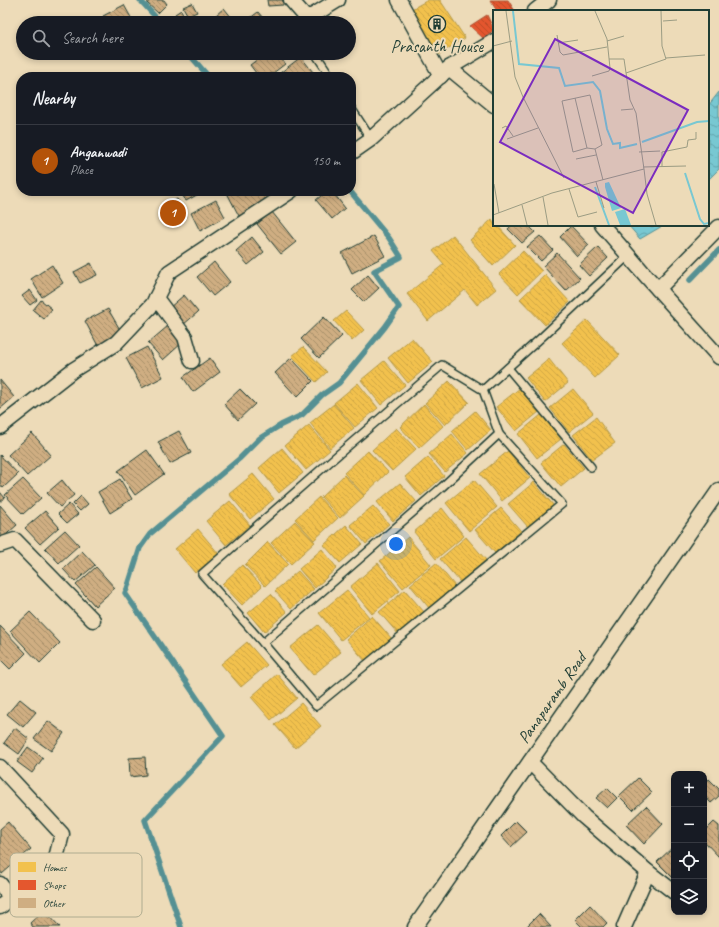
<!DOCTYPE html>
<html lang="en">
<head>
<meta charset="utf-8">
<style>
	body { margin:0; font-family:Caveat,sans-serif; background:#20242c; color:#f1f3f6 }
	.controls { position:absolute; right:12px; bottom:12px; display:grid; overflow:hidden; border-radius:8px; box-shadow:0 2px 6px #0003 }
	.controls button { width:36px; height:36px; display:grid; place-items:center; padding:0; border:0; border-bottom:1px solid #363941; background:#171b24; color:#f1f3f6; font:20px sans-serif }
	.you { position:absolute; left:396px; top:544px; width:14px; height:14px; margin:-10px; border:3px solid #fff; border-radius:50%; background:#1a73e8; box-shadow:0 0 0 6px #1a73e833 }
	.badge { display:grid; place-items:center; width:26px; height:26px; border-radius:50%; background:#b45309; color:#fff; font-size:13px; font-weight:700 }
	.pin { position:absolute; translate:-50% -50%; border:2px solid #fff; box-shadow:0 1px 4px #0006 }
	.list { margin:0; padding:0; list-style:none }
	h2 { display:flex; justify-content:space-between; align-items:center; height:52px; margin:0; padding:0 16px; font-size:17px }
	h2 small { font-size:13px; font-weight:400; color:#9ea1a6 }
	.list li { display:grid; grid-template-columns:26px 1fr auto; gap:12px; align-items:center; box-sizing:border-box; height:72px; padding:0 16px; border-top:1px solid #363941 }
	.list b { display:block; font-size:15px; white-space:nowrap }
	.list p { margin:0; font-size:13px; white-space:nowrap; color:#9ea1a6 }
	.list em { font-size:13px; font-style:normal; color:#9ea1a6 }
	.icon { flex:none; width:22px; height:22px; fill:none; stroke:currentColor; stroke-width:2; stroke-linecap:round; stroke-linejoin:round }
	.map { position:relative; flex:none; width:719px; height:927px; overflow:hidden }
	.search { position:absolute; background:#171b24; box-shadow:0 2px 6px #0003; left:16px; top:16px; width:340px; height:44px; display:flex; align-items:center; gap:10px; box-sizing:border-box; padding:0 14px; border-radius:22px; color:#9ea1a6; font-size:15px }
	.panel { position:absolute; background:#171b24; box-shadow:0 2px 6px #0003; left:16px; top:72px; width:340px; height:124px; border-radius:16px }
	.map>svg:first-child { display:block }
	.water { fill:url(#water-waves); stroke:#549093 }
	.homes { fill:url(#homes-back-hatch); stroke:#b39946 }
	.shops { fill:url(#shops-back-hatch); stroke:#a94f30 }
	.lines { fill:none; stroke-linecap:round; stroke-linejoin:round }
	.stream { stroke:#549093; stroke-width:5.5 }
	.building { fill:url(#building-back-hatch); stroke:#1f3d34 }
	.lane-casing { stroke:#1f3d34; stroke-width:10 }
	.street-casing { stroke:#1f3d34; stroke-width:17 }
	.lane { stroke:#eddbb8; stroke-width:7 }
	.street { stroke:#eddbb8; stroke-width:14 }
	.labels { text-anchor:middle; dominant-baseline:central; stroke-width:4; stroke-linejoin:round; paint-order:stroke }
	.poi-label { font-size:17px; fill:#1f3d34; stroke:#eddbb8 }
	.street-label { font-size:17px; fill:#1f3d34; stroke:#eddbb8 }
	.inset-river { fill:none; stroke:#78c8d2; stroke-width:2 }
	.inset-road { fill:none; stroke:#9b9c83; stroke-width:1 }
	.view { fill:#7b2cbf; fill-opacity:0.15; stroke:#7b2cbf; stroke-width:2 }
	.inset-edge { fill:none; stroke:#1f3d34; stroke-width:2 }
	.key { fill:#eddbb8; stroke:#afac90; stroke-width:1 }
	.key-label { font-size:11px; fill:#1f3d34 }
</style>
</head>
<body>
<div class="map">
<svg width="719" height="927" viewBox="0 0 719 927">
	<defs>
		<pattern id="water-waves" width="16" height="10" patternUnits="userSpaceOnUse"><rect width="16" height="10" fill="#78c8d2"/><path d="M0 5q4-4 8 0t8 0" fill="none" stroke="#62a4ab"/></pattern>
		<pattern id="homes-back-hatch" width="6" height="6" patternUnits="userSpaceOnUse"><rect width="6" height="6" fill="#f2c14e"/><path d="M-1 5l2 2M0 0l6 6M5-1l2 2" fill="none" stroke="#cfa745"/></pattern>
		<pattern id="shops-back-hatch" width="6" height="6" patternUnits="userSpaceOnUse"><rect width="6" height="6" fill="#e4572e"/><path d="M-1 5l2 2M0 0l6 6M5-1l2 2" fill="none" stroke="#b84928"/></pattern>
		<pattern id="building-back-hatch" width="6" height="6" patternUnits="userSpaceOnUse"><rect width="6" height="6" fill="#cfae82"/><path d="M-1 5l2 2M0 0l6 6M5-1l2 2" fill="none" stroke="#a78f6b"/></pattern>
	</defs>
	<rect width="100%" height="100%" fill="#eddbb8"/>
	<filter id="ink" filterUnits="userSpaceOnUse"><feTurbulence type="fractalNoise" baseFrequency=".025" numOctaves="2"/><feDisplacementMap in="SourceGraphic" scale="8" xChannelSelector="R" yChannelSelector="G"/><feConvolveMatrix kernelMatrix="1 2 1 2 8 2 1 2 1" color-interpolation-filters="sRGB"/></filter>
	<g filter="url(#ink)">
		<!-- water -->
		<g class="water">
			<polygon points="719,92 719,169 708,180 708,106"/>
			<polygon points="628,225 664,225 640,239"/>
		</g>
		<!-- homes -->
		<g class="homes">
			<polygon points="428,0 440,0 465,38 438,55 408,11"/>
			<polygon points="492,219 494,222 494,225 497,225 515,245 493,266 470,240"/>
			<polygon points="453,235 496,289 477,305 465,290 428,321 407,294 444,264 433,251"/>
			<polygon points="523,251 542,271 518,294 499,274"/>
			<polygon points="545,275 570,302 545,325 520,299"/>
			<polygon points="346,311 364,330 352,341 334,321"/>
			<polygon points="587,320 620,355 595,378 562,343"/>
			<polygon points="412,338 433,362 408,383 388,358"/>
			<polygon points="303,347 327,372 316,382 292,356"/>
			<polygon points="549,359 568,383 545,402 526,378"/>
			<polygon points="384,361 405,385 381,405 361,380"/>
			<polygon points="449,381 469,402 445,425 425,403"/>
			<polygon points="358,383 378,408 355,427 334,403"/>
			<polygon points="520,388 539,412 516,431 496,407"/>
			<polygon points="573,389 593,413 569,432 550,408"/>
			<polygon points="334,404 354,428 330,448 310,423"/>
			<polygon points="424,404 443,426 419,448 400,427"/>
			<polygon points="475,411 491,430 468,450 452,431"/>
			<polygon points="541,415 561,439 537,458 518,434"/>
			<polygon points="596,417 615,443 592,460 573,435"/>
			<polygon points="309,425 330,450 306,470 285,445"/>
			<polygon points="396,428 416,449 392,471 372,450"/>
			<polygon points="452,434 468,453 445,472 429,454"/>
			<polygon points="564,444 584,468 561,487 541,463"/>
			<polygon points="282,448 303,473 279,493 259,468"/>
			<polygon points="368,451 388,472 364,495 344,473"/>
			<polygon points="508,451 530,478 502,501 480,474"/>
			<polygon points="428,457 444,476 421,496 405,477"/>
			<polygon points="253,474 274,499 250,519 229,494"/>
			<polygon points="344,475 364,496 340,518 321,497"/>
			<polygon points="474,480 497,507 469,531 446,503"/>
			<polygon points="534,482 554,506 528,527 508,504"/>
			<polygon points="400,483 416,501 393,521 377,502"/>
			<polygon points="319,497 338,518 314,540 295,519"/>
			<polygon points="230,501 250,525 226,545 206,521"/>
			<polygon points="373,506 389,524 366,544 350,525"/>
			<polygon points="442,508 464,536 436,559 414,532"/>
			<polygon points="501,508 521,531 495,553 475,530"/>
			<polygon points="295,521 315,542 291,564 271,543"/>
			<polygon points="346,525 362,544 340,563 324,545"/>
			<polygon points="198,529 219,554 195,573 175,549"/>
			<polygon points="408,537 431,565 403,588 380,561"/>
			<polygon points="466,537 486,560 460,582 440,559"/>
			<polygon points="268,542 288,564 265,586 245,565"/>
			<polygon points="322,549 337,568 315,588 299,569"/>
			<polygon points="378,563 400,591 372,614 350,587"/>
			<polygon points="436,563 455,586 430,609 410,585"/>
			<polygon points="242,565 262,586 242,605 222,584"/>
			<polygon points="298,571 314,589 291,609 275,591"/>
			<polygon points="347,590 369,617 341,640 319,613"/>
			<polygon points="405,590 425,613 399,635 379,612"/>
			<polygon points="271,594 287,612 264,632 248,613"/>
			<polygon points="372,616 392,639 366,662 346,639"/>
			<polygon points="318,625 341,652 313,675 290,648"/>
			<polygon points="247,642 267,665 241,687 221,664"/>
			<polygon points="277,674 297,698 271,720 251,697"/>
			<polygon points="301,703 321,726 295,748 275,725"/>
		</g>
		<!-- shops -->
		<g class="shops">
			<polygon points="490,0 508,0 515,11 497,11"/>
			<polygon points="487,15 494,30 483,38 470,26"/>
		</g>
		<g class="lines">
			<!-- stream -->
			<g class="stream">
				<polyline points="140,0 161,23"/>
				<polyline points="188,53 209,77"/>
				<polyline points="690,280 719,250"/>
				<polyline points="181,927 145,820 223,736 125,593 127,589 140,548 150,534 239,459 260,438 281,425 302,415 322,395 339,383 385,327 399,307 374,271 401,257 389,238 350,191"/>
			</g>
		</g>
		<!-- building -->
		<g class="building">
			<polygon points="151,0 164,0 167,4 158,13 147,3"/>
			<polygon points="267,0 283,0 283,5 268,6"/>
			<polygon points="192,3 197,12 188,16 183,7"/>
			<polygon points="124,5 134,23 107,23 103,16"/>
			<polygon points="224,8 236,23 207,23"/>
			<polygon points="181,10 187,21 184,23 180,23 175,14"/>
			<polygon points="258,12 267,23 244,23"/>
			<polygon points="266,53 277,53 285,64 268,77 259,77 250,65"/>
			<polygon points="301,57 317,77 283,77 280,73"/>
			<polygon points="180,191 204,191 186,201"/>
			<polygon points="226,191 272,191 275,197 239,216"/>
			<polygon points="327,191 332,191 345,208 332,219 316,200"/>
			<polygon points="177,199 187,216 169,226 159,209"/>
			<polygon points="216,200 225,217 200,231 191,213"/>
			<polygon points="272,212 296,242 281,254 257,224"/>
			<polygon points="512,225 528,225 535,232 522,243 508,229"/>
			<polygon points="571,226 589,245 577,256 560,237"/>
			<polygon points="374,236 385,256 352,273 342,253"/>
			<polygon points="540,236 553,250 541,261 527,247"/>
			<polygon points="252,237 264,252 248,265 236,251"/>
			<polygon points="598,247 608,258 589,276 579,265"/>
			<polygon points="557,253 580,278 566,291 543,266"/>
			<polygon points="214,262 230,282 213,296 197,277"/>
			<polygon points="91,263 97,275 80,283 74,272"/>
			<polygon points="52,265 63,283 42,297 31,279"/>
			<polygon points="368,275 379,288 364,302 352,290"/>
			<polygon points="30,290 37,300 30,305 22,296"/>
			<polygon points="184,295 198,312 183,325 169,308"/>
			<polygon points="41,300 52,309 44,319 33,310"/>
			<polygon points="108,309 122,333 98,346 85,321"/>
			<polygon points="324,317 342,336 319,358 301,339"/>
			<polygon points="168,326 182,343 163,360 148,343"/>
			<polygon points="147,347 163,377 142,388 126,358"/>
			<polygon points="210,358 220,372 193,392 183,377"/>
			<polygon points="291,358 313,381 297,397 275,373"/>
			<polygon points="0,380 14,397 0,409"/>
			<polygon points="240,389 255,404 238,420 224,404"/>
			<polygon points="179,431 191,453 170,464 158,442"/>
			<polygon points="32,433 51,455 27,476 8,455"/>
			<polygon points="147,450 164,474 135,495 118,471"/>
			<polygon points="0,455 18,474 3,488 0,484"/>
			<polygon points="23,479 41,498 23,514 5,495"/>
			<polygon points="120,479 132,499 110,513 98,492"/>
			<polygon points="62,480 74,495 60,507 47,493"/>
			<polygon points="0,492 5,498 0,502"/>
			<polygon points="81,496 88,504 80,511 73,504"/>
			<polygon points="69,504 78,514 67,523 58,514"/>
			<polygon points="0,505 17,525 0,540"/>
			<polygon points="45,511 59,527 40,544 25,528"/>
			<polygon points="65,530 79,545 59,563 45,548"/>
			<polygon points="82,551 95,565 75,582 63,569"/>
			<polygon points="96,567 115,588 95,606 76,585"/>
			<polygon points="30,612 60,643 40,663 10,631"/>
			<polygon points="0,626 26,653 10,669 0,659"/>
			<polygon points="20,699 36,712 23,727 7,714"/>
			<polygon points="48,721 64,733 51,751 34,739"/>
			<polygon points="15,728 29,739 19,754 4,743"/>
			<polygon points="28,747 43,758 32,773 17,762"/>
			<polygon points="145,757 146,775 130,777 129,758"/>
			<polygon points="638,778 652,792 633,810 619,796"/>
			<polygon points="709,779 719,789 719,796 711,803 704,796 704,784"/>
			<polygon points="607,788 617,798 607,808 596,798"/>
			<polygon points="646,806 663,824 644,844 626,825"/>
			<polygon points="516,821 527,832 511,847 501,836"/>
			<polygon points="8,822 31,849 2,874 0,871 0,829"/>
			<polygon points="714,822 719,826 719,857 704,841 704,832"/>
			<polygon points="674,846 674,879 657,862"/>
			<polygon points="590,905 607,923 603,927 582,927 575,920"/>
			<polygon points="44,910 60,927 33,927 30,923"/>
			<polygon points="539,914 551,927 526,927"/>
		</g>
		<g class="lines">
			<defs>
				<g id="lane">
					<polyline points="315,53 331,77"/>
					<polyline points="351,108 371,139"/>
					<polyline points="508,368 591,467"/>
					<polyline points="499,434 562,504 316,706 263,643 202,574 326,465 442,365 483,390 543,336 629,255"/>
					<polyline points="263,643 442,487 499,434 483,390"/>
				</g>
				<g id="street">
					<polyline points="291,0 305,16 312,16 338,0"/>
					<polyline points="399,0 441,76"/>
					<polyline points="535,11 549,0"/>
					<polyline points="494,41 449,68 494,105"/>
					<polyline points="351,153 371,139 449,68"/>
					<polyline points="602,225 647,277 719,357"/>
					<polyline points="658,289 719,227"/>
					<polyline points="156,298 185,337 192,361"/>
					<polyline points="0,427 73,370 116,343 153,304 169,272 291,191"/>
					<polyline points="0,545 15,540 93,620"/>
					<polyline points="530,762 584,817 648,872 674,892"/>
					<polyline points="0,767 62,834 55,862 0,907"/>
					<polyline points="0,884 11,898"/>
					<polyline points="415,927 719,490"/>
					<polyline points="624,927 648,872"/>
				</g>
			</defs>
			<!-- lane casing -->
			<use href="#lane" class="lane-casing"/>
			<!-- street casing -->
			<use href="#street" class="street-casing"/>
			<!-- lane -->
			<use href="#lane" class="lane"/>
			<!-- street -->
			<use href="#street" class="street"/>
		</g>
	</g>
	<!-- icons -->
	<defs>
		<symbol id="building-ring" viewBox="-11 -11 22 22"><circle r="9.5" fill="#eddbb8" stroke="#1f3d34" stroke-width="1.5"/><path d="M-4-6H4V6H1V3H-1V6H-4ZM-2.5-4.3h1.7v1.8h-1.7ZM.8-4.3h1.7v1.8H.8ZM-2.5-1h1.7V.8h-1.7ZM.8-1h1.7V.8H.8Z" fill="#1f3d34"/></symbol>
	</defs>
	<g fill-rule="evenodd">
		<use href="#building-ring" x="427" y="14" width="20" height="20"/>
	</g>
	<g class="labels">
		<!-- poi labels -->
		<g class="poi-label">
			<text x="437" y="46">Prasanth House</text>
		</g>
		<!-- street labels -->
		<g class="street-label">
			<text transform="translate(552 698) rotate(-55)">Panaparamb Road</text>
		</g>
	</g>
	<!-- overview -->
	<g transform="translate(493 10)">
		<rect width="216" height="216" fill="#eddbb8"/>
		<path d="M116 172 128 198 119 201 112 177V173ZM132 199 138 215H127L122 202Z" fill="#78c8d2"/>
		<path class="inset-river" d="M20 1 26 54 66 58 72 76 100 72 107 81 114 119 120 134 127 133V138L144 134M149 132 204 112 216 111M192 163 207 209 211 214 216 213M102 177 116 215"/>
		<path class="inset-road" d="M13 1 22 67 30 87 71 168M170 11 184 10M64 25 67 42 70 45 114 37M114 31 131 26M65 33 85 30M0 36 19 31M173 48 212 45M116 49H131L137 90 143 103 151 159M133 63 173 49 169 36 168 1M99 66 116 61 117 58 114 29 102 1M82 88 94 138 102 139M128 100 140 99M9 118 13 116 20 126M14 129 45 118M94 138 80 142 69 91 97 85 109 135 102 139 110 170M146 142 167 141M83 149 103 145M150 157 193 156M169 157V142L194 137 195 130 203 129V122M103 172 111 198M1 174 6 203M76 179 85 207 104 202M50 187 55 215M29 195 34 215M0 205 59 183 151 159 154 184 163 215"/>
		<path class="view" d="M62 29 195 100 140 203 7 132Z"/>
		<rect width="216" height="216" class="inset-edge"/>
	</g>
	<!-- legend -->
	<rect x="10" y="853" width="132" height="64" rx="6" class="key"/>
	<rect x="18" y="862" width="18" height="10" fill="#f2c14e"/>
	<rect x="18" y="880" width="18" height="10" fill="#e4572e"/>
	<rect x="18" y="898" width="18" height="10" fill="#cfae82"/>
	<g class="key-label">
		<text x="43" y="871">Homes</text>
		<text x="43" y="889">Shops</text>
		<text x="43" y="907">Other</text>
	</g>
</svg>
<div class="controls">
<button>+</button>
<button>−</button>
<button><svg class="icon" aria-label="locate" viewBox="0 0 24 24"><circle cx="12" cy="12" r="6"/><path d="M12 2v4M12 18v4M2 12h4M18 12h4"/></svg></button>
<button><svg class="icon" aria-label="layers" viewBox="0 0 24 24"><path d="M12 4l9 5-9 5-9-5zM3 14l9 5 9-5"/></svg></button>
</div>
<div class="you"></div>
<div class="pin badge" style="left:173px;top:213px">1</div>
<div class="search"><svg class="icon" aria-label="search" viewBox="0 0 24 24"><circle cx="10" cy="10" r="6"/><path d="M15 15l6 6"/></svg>Search here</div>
<section class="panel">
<h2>Nearby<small></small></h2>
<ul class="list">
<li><span class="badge">1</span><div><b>Anganwadi</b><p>Place</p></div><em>150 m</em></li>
</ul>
</section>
</div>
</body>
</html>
